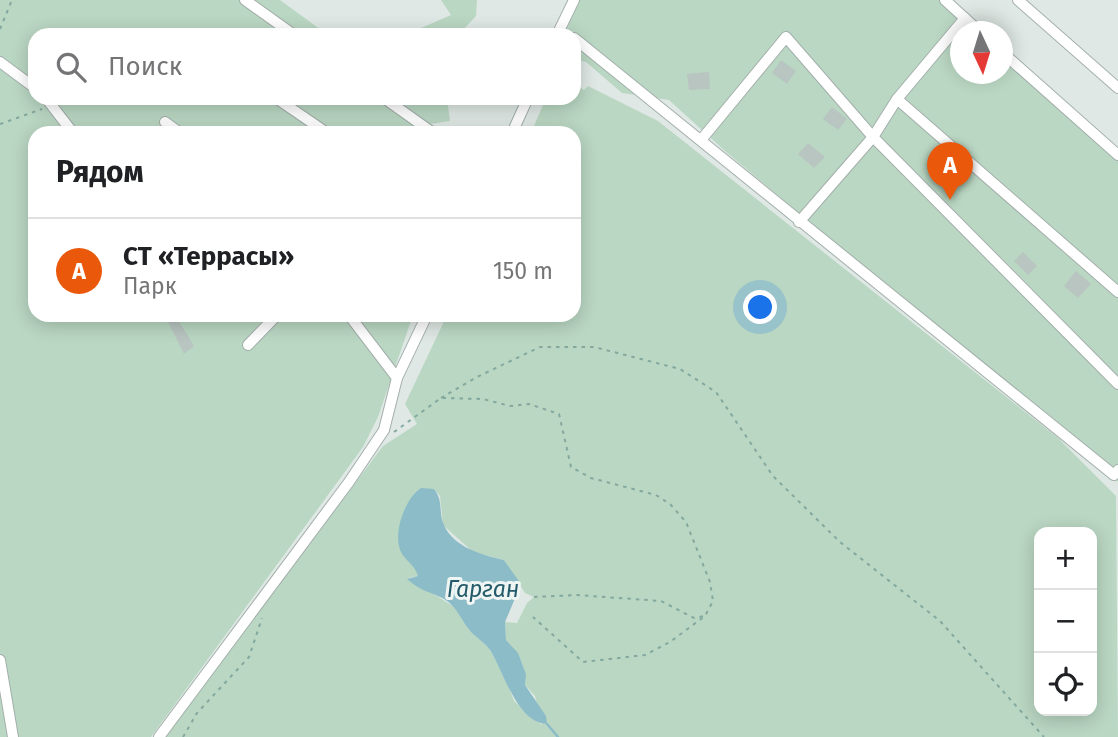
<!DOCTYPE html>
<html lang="ru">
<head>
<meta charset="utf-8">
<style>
	body { margin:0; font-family:"Fira Sans",sans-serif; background:#f2f2f2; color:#202124 }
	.controls { position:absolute; right:21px; bottom:21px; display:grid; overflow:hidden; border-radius:14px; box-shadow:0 4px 18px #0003 }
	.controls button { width:63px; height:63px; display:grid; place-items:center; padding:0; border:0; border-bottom:2px solid #e0e0e0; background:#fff; color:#202124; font:35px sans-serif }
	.compass { position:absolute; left:950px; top:21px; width:63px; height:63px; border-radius:50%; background:#fff; box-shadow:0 4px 18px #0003; rotate:176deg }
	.you { position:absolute; left:761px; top:308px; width:24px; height:24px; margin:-18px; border:5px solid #fff; border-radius:50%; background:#1a73e8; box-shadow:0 0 0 10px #1a73e833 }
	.badge { display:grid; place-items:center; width:46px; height:46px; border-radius:50%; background:#ea580c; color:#fff; font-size:23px; font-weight:700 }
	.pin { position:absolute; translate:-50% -58px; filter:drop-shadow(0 2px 4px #0008) }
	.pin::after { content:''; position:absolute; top:37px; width:24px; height:21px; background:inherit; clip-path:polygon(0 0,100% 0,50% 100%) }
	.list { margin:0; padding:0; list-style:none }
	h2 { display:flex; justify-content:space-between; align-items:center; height:91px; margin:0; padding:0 28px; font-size:30px }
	h2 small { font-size:23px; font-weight:400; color:#757577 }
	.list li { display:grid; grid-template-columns:46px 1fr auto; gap:21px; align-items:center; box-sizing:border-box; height:105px; padding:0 28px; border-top:2px solid #e0e0e0 }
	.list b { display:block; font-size:26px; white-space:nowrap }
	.list p { margin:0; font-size:23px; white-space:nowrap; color:#757577 }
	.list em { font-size:23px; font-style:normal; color:#757577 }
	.icon { flex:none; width:38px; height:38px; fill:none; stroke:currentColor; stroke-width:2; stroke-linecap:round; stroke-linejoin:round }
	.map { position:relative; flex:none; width:1118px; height:737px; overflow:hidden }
	.search { position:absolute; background:#fff; box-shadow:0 4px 18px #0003; left:28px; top:28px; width:553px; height:77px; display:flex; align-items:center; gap:18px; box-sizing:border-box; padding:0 24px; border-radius:21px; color:#757577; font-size:26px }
	.panel { position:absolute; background:#fff; box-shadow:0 4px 18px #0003; left:28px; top:126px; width:553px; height:196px; border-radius:21px }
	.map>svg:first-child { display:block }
	.green { fill:#bad7c3; fill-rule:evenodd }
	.water { fill:#8cbcc8 }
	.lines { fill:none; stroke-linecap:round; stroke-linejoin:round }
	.stream { stroke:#8cbcc8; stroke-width:2.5 }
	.building { fill:#b8c5c0 }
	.minor-casing { stroke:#a3afab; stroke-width:12 }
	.path { stroke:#83a89e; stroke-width:2; stroke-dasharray:3.5 5; stroke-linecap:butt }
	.minor { stroke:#fff; stroke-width:10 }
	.labels { text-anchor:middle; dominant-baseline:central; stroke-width:6; stroke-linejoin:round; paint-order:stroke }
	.water-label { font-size:23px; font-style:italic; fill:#235b6b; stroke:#eff5f2 }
</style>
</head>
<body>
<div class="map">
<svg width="1118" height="737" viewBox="0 0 1118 737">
	<rect width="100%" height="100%" fill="#dfe8e4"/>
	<!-- green -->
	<g class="green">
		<polygon points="0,0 245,0 297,35 35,35 35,98 447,98 450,121 430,124 444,133 35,133 35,315 413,315 378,417 363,447 151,737 0,737"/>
		<polygon points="250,0 280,0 328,35 301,35"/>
		<polygon points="441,0 477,0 476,16 458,35 405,35 451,15"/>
		<polygon points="575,0 951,0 987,31 960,32 960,74 1002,74 1003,45 1118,148 1118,482 725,151 669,100 622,93 586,62 574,59 574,35 560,35"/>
		<path d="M574 83 584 90 588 86 658 121 1058 438 1116 496 1118 737H165L383 446 417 424 405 404 447 315H574V133H531L546 98H574ZM434 489 440 496 443 525 473 552 504 560 525 593 534 597 527 603 517 623 505 622 506 640C518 653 527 666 525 685L535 696 542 725 514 701 505 676 488 647 469 630 456 608 408 578 418 576 414 564ZM1039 532H1092V711H1039Z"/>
	</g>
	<!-- water -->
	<path class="water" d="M421 488 434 489C444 501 438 513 444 525 454 548 483 555 504 560L521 584 505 622 506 640 518 653 526 674 525 685 546 716 547 724C517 723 504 672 490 650 485 643 477 638 471 632 461 621 458 607 444 599 429 591 422 592 407 579L418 576C414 564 408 563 402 554 391 536 405 498 421 488Z"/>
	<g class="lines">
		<!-- stream -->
		<polyline class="stream" points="547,724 558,737"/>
	</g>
	<!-- building -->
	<g class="building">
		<polygon points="781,60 796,71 787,84 772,73"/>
		<polygon points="709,72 710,89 689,90 687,74"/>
		<polygon points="832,107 847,119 838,130 823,119"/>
		<polygon points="808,143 825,157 814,168 798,154"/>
		<polygon points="1023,252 1037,266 1028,275 1014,261"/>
		<polygon points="1076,271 1091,284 1078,298 1064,286"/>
		<polygon points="167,315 177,318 194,346 184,354 165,316"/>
	</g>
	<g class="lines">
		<defs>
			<g id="minor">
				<polyline points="245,0 294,35"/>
				<polyline points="945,0 980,32"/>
				<polyline points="1018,0 1118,88"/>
				<polyline points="557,35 574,0"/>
				<polyline points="574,38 1114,475 1118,470"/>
				<polyline points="1002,52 1118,155"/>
				<polyline points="0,62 35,88"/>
				<polyline points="46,98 73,133"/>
				<polyline points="276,98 327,133"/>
				<polyline points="384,98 433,133"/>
				<polyline points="897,99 1118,292"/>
				<polyline points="165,122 180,133"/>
				<polyline points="512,133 528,98"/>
				<polyline points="701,140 786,37 873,137 1118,384"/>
				<polyline points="799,222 873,137 897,99 965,18"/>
				<polyline points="349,315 397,378"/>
				<polyline points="248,345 277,315"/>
				<polyline points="0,660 13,737"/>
				<polyline points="159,737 349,482 384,430 397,378 427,315"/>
			</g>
		</defs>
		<!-- minor casing -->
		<use href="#minor" class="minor-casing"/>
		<!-- path -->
		<g class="path">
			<polyline points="0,29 12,0"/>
			<polyline points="0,124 42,109"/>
			<polyline points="441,398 477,377 540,347 594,347 680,369 716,392 773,476 840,542 940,621 1044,737"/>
			<polyline points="394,432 441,398 483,399 510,406 529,404 559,414 571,467 591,478 656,495 670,504 686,522 710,582 713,601 705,616 670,642 645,655 583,662 533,617"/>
			<polyline points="534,597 577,595 661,601 694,618 704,616"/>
			<polyline points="183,737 197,713 249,657 262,618"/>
		</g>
		<!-- minor -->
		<use href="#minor" class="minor"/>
	</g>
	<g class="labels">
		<!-- water labels -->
		<g class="water-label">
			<text x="483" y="589">Гарган</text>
		</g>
	</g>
</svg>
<div class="controls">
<button>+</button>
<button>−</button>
<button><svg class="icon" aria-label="locate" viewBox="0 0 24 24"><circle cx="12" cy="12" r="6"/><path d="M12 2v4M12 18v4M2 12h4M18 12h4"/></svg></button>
</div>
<svg class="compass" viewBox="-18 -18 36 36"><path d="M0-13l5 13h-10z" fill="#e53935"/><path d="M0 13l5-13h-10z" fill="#757577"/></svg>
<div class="you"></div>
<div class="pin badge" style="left:950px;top:200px">A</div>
<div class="search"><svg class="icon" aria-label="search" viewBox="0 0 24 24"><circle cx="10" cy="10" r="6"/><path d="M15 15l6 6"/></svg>Поиск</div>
<section class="panel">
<h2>Рядом<small></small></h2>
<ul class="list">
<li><span class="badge">A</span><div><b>СТ «Террасы»</b><p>Парк</p></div><em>150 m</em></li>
</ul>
</section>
</div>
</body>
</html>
